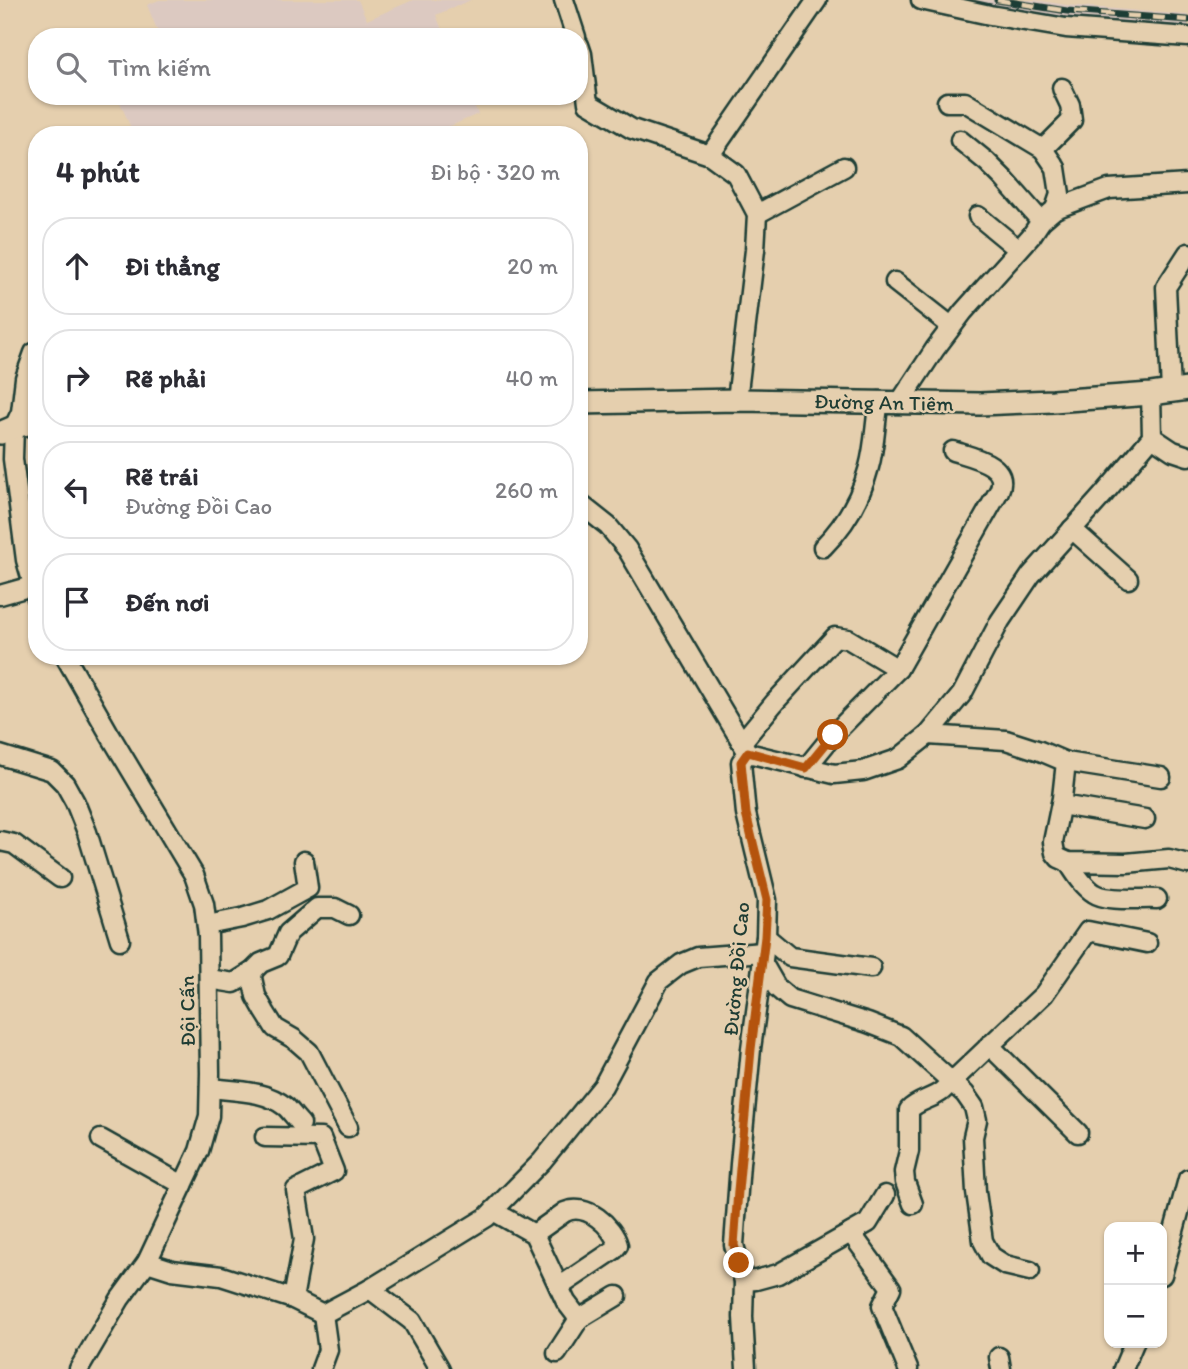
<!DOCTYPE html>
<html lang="vi">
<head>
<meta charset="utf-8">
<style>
	body { margin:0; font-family:Itim,sans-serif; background:#f2f2f3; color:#2b2b33 }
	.controls { position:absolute; right:21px; bottom:21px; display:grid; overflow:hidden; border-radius:14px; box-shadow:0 2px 5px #0004 }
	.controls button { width:63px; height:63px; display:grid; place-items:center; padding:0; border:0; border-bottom:2px solid #e1e1e2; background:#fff; color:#2b2b33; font:35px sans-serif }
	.stop { position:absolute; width:21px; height:21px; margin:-16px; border:5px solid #b45309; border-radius:50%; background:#fff }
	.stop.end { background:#b45309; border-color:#fff; box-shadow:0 2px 7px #0008 }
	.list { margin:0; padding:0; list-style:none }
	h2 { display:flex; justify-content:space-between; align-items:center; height:91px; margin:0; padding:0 28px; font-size:30px }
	h2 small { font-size:23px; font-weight:400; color:#7c7c81 }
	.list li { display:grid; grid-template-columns:46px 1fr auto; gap:21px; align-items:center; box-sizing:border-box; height:98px; margin:0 14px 14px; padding:0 14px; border:2px solid #e1e1e2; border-radius:28px }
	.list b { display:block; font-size:26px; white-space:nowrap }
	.list p { margin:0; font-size:23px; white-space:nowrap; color:#7c7c81 }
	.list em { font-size:23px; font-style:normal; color:#7c7c81 }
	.icon { flex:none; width:38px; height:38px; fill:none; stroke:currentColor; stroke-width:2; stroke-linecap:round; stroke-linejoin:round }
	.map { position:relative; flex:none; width:1188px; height:1369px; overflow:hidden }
	.search { position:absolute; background:#fff; box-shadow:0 2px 5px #0004; left:28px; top:28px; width:560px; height:77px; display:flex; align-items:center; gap:18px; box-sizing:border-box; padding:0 24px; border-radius:28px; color:#7c7c81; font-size:26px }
	.panel { position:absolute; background:#fff; box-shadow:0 2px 5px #0004; left:28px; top:126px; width:560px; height:539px; border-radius:28px }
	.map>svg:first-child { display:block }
	.built { fill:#dcc9c1 }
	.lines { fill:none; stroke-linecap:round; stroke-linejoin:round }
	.minor-casing { stroke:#1f3d34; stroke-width:23 }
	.major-casing { stroke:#1f3d34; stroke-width:26 }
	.minor { stroke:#e5cfae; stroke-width:18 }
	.major { stroke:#e5cfae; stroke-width:21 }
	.rail-casing { stroke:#1f3d34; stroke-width:7 }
	.rail { stroke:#e5cfae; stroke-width:4.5; stroke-dasharray:13; stroke-linecap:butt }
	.route { stroke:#b45309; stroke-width:9 }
	.labels { text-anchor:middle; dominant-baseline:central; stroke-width:5; stroke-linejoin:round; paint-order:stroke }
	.street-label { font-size:21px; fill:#1f3d34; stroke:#e5cfae }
</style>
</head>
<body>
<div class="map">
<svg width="1188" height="1369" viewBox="0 0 1188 1369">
	<rect width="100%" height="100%" fill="#e5cfae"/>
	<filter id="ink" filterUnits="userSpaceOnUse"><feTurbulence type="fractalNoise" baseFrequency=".0143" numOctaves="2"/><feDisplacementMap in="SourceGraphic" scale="14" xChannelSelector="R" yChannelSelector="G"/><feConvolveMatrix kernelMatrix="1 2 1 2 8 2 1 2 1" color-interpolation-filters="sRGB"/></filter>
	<g filter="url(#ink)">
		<!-- built -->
		<g class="built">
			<polygon points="159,0 358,0 367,20 413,0 471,0 436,15 445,37 160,37 147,5"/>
			<polygon points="965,0 1036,0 1067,5 1188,15 1188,26 1067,17"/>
			<polygon points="127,96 470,96 478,114 430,135 134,135 119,100"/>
		</g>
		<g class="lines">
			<defs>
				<g id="minor">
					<polyline points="564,0 576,37"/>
					<polyline points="921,0 990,15 1066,28 1188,37"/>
					<polyline points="579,45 582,54 588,103 632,129 710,155 736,174 757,214 755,250 737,400"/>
					<polyline points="947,102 965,102 1043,149 1056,168 1060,194 1055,209"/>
					<polyline points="960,140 987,162 1004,179 1041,221"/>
					<polyline points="1043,149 1072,120 1070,105 1062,88"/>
					<polyline points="710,155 817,0"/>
					<polyline points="757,214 844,167"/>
					<polyline points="978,216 1018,249"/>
					<polyline points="895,282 951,326"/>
					<polyline points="37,353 34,353 25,378 21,412 14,427 13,459 26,560 37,598"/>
					<polyline points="1171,391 1166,287 1188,253"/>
					<polyline points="900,402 935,349 963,312 1031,236 1041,221 1055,209 1109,189 1188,184"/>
					<polyline points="1152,437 1173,451 1188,456"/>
					<polyline points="579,503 608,526 627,549 748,753 741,762 746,814 767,900 766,937 751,1049 740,1164 734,1245 744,1281 743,1317 746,1369"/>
					<polyline points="1072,529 1128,579"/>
					<path d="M823 547C845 525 861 497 869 467 875 446 875 423 879 401"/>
					<polyline points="0,595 32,586"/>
					<polyline points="65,656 110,735 194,875 204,904 208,936 210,1073 209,1116 199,1151 147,1262 120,1299 79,1369"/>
					<polyline points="928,735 1006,740 1040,751 1066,762 1062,798 1053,842 1055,853 1059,858 1068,862 1126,863 1169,859 1188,864"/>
					<polyline points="742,742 775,702 835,637 848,639 898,669"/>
					<polyline points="748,753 834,774 863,771 898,759 928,735 962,694 1000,621 1031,575 1103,495 1152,437 1151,394"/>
					<polyline points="0,755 52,771 65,784 75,802 87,832 120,940"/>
					<polyline points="1066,762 1161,777"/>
					<path d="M806 768 833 735 898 669 999 491C1011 464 971 457 953 451"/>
					<polyline points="1061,805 1145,819"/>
					<polyline points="0,841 14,844 60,878"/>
					<path d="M1068 862C1075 873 1083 886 1094 893 1107 902 1141 898 1157 899"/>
					<polyline points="207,925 242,918 268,910 308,888 304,861"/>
					<polyline points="766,937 790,957 871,968"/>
					<polyline points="762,962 777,988 790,999 868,1023 901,1036 965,1094 974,1107 977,1120 973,1137 976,1192 983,1241 991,1256 1005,1265 1030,1271"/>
					<polyline points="253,971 252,978 256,996 265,1012 275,1028 294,1039 309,1052 348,1127"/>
					<polyline points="209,979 234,983 253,971 261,963 278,956 288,933 317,908 335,908 349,915"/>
					<polyline points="989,1045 1078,1133"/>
					<path d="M210 1088C235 1091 265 1090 286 1107 291 1112 296 1119 301 1124"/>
					<polyline points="265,1137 321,1138 334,1171 296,1190 304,1239 293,1299"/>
					<polyline points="101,1139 183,1185"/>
					<path d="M913 1204 905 1182 904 1172 909 1151V1110C917 1101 932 1099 942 1091L1044 994 1088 931 1147 943"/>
					<polyline points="493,1211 534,1234 566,1302 579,1319"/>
					<polyline points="851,1233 891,1288 882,1306 908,1369"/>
					<path d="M534 1234 565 1212C586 1202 613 1226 618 1245L614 1250 559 1287"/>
					<polyline points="147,1262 172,1270 221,1276 293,1299 323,1314 370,1289 487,1217 542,1161 603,1086 659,981 681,964 698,957 763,952"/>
					<polyline points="1162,1275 1188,1179"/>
					<polyline points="744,1281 756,1280 778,1274 868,1223 885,1195"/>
					<polyline points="370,1289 412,1321 440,1369"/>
					<polyline points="557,1353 579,1319 617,1296"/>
					<polyline points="999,1357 1001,1369"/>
					<polyline points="321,1369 328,1350 323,1314"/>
					<polyline points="1123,1369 1134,1343"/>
				</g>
				<g id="major">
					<polyline points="579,403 737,400 980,404 1053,401 1151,394 1188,389"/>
					<polyline points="0,433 14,427 37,422"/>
				</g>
			</defs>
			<!-- minor casing -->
			<use href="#minor" class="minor-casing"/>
			<!-- major casing -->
			<use href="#major" class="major-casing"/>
			<!-- minor -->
			<use href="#minor" class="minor"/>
			<!-- major -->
			<use href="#major" class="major"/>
			<defs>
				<polyline id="rail" points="997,0 1067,11 1188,20"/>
			</defs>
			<!-- rail casing -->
			<use href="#rail" class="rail-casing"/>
			<!-- rail -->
			<use href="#rail" class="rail"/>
		</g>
	</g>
	<g class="lines" filter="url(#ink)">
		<!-- route -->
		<polyline class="route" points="739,1263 734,1245 738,1191 751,1049 765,937 767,900 746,814 741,762 748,752 806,768 833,735"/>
	</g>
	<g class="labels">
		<!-- street labels -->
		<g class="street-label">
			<text transform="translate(884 402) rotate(1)">Đường An Tiêm</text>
			<text transform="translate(736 969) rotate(-85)">Đường Đồi Cao</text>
			<text transform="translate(187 1011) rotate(-91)">Đội Cấn</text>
		</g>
	</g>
</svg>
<div class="controls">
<button>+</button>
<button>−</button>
</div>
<div class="stop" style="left:833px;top:735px"></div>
<div class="stop end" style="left:739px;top:1263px"></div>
<div class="search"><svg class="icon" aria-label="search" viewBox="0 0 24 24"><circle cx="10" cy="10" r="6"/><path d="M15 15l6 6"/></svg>Tìm kiếm</div>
<section class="panel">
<h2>4 phút<small>Đi bộ · 320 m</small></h2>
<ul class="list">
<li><svg class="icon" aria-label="ahead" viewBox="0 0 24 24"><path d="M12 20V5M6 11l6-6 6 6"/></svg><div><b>Đi thẳng</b></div><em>20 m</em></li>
<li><svg class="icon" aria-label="right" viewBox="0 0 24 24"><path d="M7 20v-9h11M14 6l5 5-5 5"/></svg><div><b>Rẽ phải</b></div><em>40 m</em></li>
<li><svg class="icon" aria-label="left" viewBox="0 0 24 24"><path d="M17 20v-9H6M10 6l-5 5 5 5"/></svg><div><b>Rẽ trái</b><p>Đường Đồi Cao</p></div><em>260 m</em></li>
<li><svg class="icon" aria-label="arrive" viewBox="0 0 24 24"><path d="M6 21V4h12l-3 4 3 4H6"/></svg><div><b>Đến nơi</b></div></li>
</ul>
</section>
</div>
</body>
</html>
